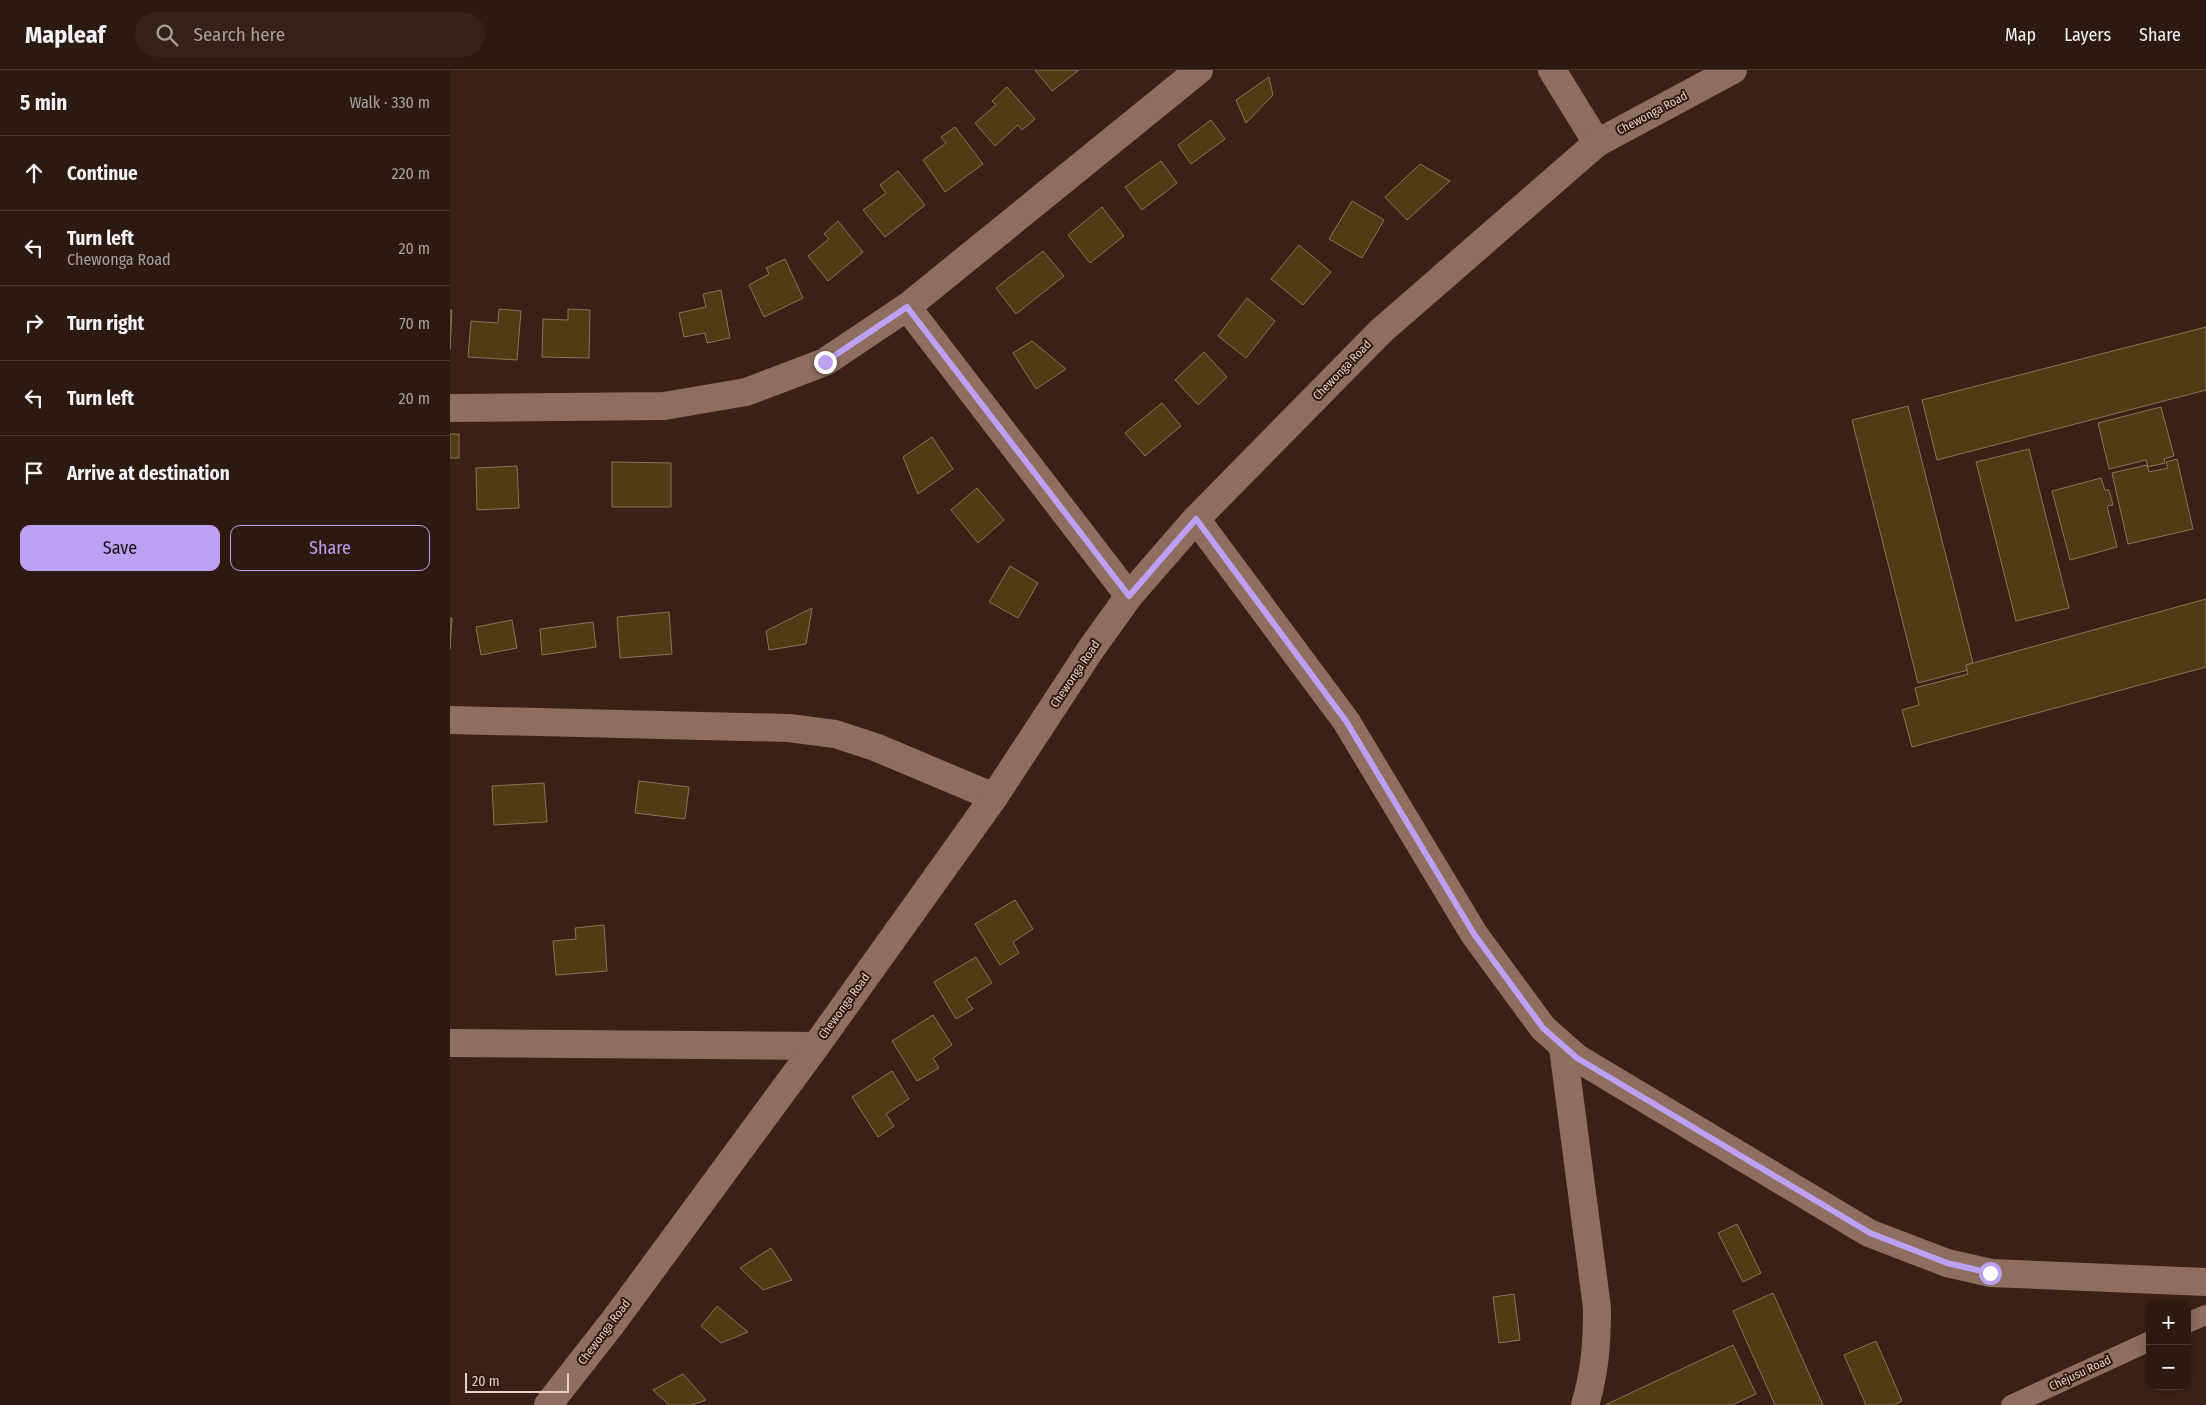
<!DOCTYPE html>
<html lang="en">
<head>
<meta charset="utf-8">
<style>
	body { margin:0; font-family:"Fira Sans Condensed",sans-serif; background:#342219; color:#f1f3f6 }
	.controls { position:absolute; right:15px; bottom:15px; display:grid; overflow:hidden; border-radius:10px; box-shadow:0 2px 12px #0003 }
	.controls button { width:45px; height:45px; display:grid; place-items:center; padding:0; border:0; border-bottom:1px solid #483830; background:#2c1910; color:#f1f3f6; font:25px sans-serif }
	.scale { position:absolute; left:15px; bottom:12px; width:104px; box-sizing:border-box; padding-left:5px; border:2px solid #e4d2ca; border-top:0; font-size:14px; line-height:18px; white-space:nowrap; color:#e4d2ca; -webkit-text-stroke:4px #31180b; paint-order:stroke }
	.stop { position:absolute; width:15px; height:15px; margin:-11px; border:4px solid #bca0f2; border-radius:50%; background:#fff }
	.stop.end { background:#bca0f2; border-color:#fff; box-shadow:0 1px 5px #0008 }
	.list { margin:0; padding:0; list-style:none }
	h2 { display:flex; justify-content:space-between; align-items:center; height:65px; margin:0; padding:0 20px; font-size:21px }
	h2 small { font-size:16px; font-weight:400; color:#a6a09f }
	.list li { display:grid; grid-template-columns:32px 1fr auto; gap:15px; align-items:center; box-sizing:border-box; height:75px; padding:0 20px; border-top:1px solid #483830 }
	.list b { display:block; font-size:19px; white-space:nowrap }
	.list p { margin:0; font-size:16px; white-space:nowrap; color:#a6a09f }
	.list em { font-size:16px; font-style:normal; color:#a6a09f }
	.actions { display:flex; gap:10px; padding:15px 20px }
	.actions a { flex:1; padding:11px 0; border:1px solid #bca0f2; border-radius:10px; text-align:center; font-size:18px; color:#bca0f2 }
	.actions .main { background:#bca0f2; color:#111 }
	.icon { flex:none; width:28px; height:28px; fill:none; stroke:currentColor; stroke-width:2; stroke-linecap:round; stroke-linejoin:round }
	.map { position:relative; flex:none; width:1756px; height:1335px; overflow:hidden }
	header { display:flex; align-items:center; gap:30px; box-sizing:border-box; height:70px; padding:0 25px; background:#2c1910; border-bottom:1px solid #483830 }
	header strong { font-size:24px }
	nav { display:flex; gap:28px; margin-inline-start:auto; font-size:18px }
	.search { width:350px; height:45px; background:#342219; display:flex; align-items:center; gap:12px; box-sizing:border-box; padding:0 18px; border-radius:28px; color:#a6a09f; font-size:19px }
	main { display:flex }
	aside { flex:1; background:#2c1910 }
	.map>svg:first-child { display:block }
	.building { fill:#503b14; stroke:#867559 }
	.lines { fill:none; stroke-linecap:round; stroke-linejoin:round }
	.lane { stroke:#8d6e5f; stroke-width:20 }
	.street { stroke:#8d6e5f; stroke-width:28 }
	.route { stroke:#bca0f2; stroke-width:6 }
	.labels { text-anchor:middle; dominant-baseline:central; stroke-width:4; stroke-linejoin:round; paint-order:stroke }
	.street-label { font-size:12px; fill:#e4d2ca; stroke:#31180b }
</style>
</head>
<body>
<header>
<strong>Mapleaf</strong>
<div class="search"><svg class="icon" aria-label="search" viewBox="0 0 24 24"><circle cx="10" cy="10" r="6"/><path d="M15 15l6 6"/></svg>Search here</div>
<nav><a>Map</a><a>Layers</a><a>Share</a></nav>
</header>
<main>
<aside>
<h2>5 min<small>Walk · 330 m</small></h2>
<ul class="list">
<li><svg class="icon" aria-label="ahead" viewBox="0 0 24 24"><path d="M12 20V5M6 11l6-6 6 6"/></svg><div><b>Continue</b></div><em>220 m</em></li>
<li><svg class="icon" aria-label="left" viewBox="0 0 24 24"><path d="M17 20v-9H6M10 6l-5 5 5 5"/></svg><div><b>Turn left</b><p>Chewonga Road</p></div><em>20 m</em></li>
<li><svg class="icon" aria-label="right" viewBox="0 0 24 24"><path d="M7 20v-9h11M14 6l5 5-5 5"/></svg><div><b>Turn right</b></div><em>70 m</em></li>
<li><svg class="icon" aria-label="left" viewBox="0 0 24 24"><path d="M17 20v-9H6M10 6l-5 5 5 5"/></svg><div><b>Turn left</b></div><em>20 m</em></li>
<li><svg class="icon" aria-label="arrive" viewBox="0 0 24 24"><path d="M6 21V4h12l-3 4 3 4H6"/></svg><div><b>Arrive at destination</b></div></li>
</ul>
<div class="actions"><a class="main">Save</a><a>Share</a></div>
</aside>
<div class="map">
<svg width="1756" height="1335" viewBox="0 0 1756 1335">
	<rect width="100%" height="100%" fill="#3b2115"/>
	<!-- building -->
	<g class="building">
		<polygon points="585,0 629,0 602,21"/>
		<polygon points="819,7 823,25 796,53 786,30"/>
		<polygon points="557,17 585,49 572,60 568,55 545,76 525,53 546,35 542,31"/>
		<polygon points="761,50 775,69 741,94 728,75"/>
		<polygon points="505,57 533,94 495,122 473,90 496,73 491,67"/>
		<polygon points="711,91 727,113 692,140 675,117"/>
		<polygon points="970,94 1000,111 957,150 935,127"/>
		<polygon points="448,101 475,135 435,167 413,140 436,123 430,115"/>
		<polygon points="902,131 934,150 912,188 879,169"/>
		<polygon points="652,137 674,166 640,193 618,165"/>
		<polygon points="388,151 413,182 378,211 358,186 379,169 374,164"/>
		<polygon points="849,175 881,202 853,235 821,209"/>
		<polygon points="593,181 614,206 566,244 546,218"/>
		<polygon points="335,189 353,228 314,247 299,215 319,204 316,198"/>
		<polygon points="271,220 280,268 257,273 255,263 234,267 229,243 256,237 253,224"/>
		<polygon points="797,228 825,251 796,288 768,266"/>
		<polygon points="49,239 71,241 67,290 18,287 21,251 48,253"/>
		<polygon points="118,239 140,240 139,288 92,287 93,249 118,250"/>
		<polygon points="0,240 2,240 0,280"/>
		<polygon points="1756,257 1756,320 1487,390 1472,330"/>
		<polygon points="582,271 616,299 586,319 563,283"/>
		<polygon points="754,282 777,307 748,335 725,310"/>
		<polygon points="712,333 731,356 695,386 675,363"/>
		<polygon points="1458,336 1523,593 1516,595 1518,600 1468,613 1402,350"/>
		<polygon points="1711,337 1724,386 1714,389 1715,393 1698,397 1696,390 1659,399 1648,353"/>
		<rect x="0" y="364" width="9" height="24"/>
		<polygon points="482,367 503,399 468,424 453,387"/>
		<polygon points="1579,379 1619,538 1566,551 1526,392"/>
		<polygon points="1727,389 1743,459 1678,474 1662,403 1697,395 1699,402 1718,398 1716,392"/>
		<polygon points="162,392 221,393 221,437 162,437"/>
		<polygon points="67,396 69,438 27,440 26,398"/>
		<polygon points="1651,408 1655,420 1659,420 1663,435 1657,436 1667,477 1620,490 1602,421"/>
		<polygon points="527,418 554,450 528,473 501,440"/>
		<polygon points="560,496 588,513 568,548 539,532"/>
		<polygon points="1756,529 1756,597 1462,677 1452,640 1469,635 1465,618 1518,604 1516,595"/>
		<polygon points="362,538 356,574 319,580 316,561"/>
		<polygon points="219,542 222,584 170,588 167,547"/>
		<polygon points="0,548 2,548 0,579"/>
		<polygon points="62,550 67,578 31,585 26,557"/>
		<polygon points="143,552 146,577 92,585 90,559"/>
		<polygon points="189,711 239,717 235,749 185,743"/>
		<polygon points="94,713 97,752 44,755 42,716"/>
		<polygon points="565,830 583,859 563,872 569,883 550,895 525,854"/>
		<polygon points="154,855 157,901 106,905 103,871 126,869 125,858"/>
		<polygon points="526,887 542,913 516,929 523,939 506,949 484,912"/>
		<polygon points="483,945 502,975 483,988 489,998 467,1011 442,971"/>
		<polygon points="442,1001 459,1029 436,1044 444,1056 428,1067 402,1027"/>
		<polygon points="1287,1154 1311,1203 1293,1212 1268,1163"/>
		<polygon points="321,1178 342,1210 313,1220 290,1198"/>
		<polygon points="1323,1223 1373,1335 1325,1335 1283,1241"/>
		<polygon points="1064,1224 1070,1270 1049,1273 1043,1227"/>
		<polygon points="267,1236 298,1262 271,1273 251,1256"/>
		<polygon points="1426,1271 1452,1331 1444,1335 1416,1335 1394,1285"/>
		<polygon points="1283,1275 1306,1324 1282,1335 1155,1335"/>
		<polygon points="233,1304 256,1330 241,1335 219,1335 203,1320"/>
	</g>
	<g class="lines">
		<!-- lane -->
		<g class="lane">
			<polyline points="1737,1253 1756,1245"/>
			<polyline points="1561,1335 1700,1271"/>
		</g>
		<!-- street -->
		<g class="street">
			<polyline points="1102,0 1147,73"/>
			<polyline points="457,237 679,526"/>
			<polyline points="0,338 214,336 296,322 375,292 457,237 749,0"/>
			<polyline points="746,449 896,651 1024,864 1093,958 1127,988 1419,1163 1497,1193 1541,1203 1756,1212"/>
			<polyline points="0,650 339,658 385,664 425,677 544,727"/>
			<polyline points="0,973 366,976"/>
			<path d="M1113 978 1147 1238C1147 1272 1145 1302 1135 1335"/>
			<polyline points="98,1335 163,1252 366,976 544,727 641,579 679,526 746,449 931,261 1147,73 1283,0"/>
		</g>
	</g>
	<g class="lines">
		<!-- route -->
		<polyline class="route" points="375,292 457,237 679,526 746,449 896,651 1024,864 1093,958 1127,988 1420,1163 1497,1193 1540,1203"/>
	</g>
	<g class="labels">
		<!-- street labels -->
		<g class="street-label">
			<text transform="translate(1202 43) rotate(-28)">Chewonga Road</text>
			<text transform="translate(892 300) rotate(-46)">Chewonga Road</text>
			<text transform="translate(625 604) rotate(-56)">Chewonga Road</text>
			<text transform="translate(394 936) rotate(-54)">Chewonga Road</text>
			<text transform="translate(154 1262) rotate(-53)">Chewonga Road</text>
			<text transform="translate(1630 1303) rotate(-25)">Chejusu Road</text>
		</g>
	</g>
</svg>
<div class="controls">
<button>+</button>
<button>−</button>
</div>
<div class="scale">20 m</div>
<div class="stop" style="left:1540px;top:1203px"></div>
<div class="stop end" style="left:375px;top:292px"></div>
</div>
</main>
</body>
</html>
